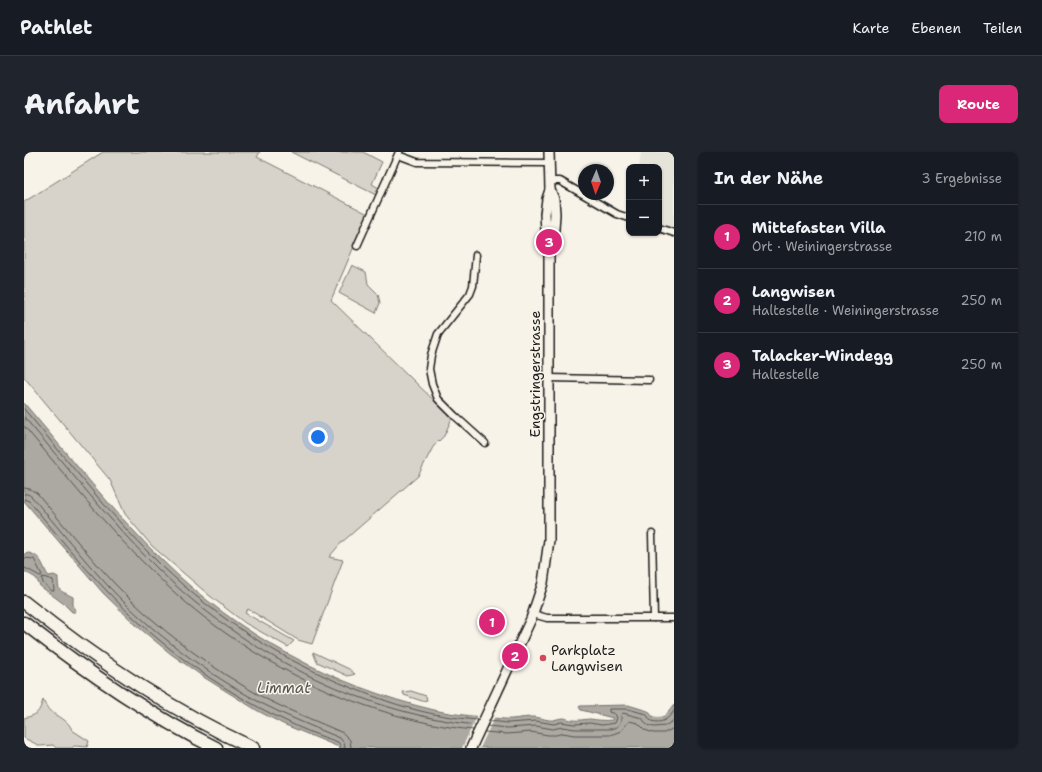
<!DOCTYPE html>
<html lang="de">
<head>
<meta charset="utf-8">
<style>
	body { margin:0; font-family:"Shantell Sans",sans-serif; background:#20242c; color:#f1f3f6 }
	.controls { position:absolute; right:12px; top:12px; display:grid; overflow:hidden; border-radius:8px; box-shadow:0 1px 3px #0004 }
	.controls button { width:36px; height:36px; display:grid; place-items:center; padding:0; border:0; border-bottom:1px solid #363941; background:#171b24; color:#f1f3f6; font:20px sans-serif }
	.compass { position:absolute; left:554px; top:12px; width:36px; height:36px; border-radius:50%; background:#171b24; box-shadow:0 1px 3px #0004; rotate:182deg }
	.you { position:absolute; left:294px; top:285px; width:14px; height:14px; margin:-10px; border:3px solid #fff; border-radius:50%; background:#1a73e8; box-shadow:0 0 0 6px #1a73e833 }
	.badge { display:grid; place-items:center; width:26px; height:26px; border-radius:50%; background:#db2777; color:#fff; font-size:13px; font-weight:700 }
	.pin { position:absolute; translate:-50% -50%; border:2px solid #fff; box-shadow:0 1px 4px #0006 }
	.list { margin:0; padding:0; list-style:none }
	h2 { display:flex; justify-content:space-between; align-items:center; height:52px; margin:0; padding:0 16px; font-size:17px }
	h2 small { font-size:13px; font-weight:400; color:#9ea1a6 }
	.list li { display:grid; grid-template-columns:26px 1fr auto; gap:12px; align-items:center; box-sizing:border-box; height:64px; padding:0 16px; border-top:1px solid #363941 }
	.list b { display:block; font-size:15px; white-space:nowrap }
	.list p { margin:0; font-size:13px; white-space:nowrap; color:#9ea1a6 }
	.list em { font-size:13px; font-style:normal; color:#9ea1a6 }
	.map { position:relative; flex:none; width:650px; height:596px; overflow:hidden; border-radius:8px }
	header { display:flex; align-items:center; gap:24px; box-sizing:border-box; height:56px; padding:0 20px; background:#171b24; border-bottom:1px solid #363941 }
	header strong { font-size:19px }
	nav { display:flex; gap:22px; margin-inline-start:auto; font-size:14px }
	.intro { display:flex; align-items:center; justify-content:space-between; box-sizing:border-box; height:96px; padding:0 24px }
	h1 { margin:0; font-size:28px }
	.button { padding:10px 18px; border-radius:8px; background:#db2777; color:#fff; font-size:14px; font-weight:700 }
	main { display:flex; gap:24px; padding:0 24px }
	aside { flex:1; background:#171b24; border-radius:8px; box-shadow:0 1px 3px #0004 }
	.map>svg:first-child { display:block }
	.built { fill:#e6e3d9 }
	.green { fill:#d7d3cb; stroke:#7a7874 }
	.water { fill:#aca9a2; stroke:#72716c }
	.pier { fill:#f7f3e8 }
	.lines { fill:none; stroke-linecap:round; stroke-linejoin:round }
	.shore { stroke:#565452; stroke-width:1 }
	.street-casing { stroke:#1c1c1c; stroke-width:9 }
	.secondary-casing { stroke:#1c1c1c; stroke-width:12 }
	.highway-casing { stroke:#1c1c1c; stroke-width:15 }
	.street { stroke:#f7f3e8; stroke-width:6 }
	.secondary { stroke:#f7f3e8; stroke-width:9 }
	.highway { stroke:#f7f3e8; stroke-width:12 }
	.poi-dot { fill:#d1495b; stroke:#f7f3e8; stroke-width:1.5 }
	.labels { text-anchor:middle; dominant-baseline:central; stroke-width:3; stroke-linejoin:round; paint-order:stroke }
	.street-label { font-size:14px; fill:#1c1c1c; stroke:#f7f3e8 }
	.poi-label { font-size:14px; fill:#1c1c1c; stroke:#f7f3e8; text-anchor:start }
	.water-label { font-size:15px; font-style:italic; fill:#565452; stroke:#f7f3e8 }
</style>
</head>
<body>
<header>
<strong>Pathlet</strong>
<nav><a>Karte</a><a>Ebenen</a><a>Teilen</a></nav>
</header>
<div class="intro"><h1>Anfahrt</h1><a class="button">Route</a></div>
<main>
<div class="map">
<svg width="650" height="596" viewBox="0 0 650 596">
	<rect width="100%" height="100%" fill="#f7f3e8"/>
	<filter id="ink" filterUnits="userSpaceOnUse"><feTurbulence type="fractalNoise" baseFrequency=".025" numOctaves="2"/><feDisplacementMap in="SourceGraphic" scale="8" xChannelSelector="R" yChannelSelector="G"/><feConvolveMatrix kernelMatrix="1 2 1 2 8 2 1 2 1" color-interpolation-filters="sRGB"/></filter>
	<g filter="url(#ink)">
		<!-- built -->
		<polygon class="built" points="617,0 650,0 650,78 635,74 635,15 615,15"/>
		<!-- green -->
		<g class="green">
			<polygon points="79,0 236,0 233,5 344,62 307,148 428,266 420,284 409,295 394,324 317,391 305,405 319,408 288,492 274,488 224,457 221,461 270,489 264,495 221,471 186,444 128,394 101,362 86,328 0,225 0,50"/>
			<polygon points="267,0 339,0 358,10 348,32 355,36 352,43"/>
			<polygon points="328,113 342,120 344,132 354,142 356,151 352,161 315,141"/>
			<polygon points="289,500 325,517 331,522 324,524 293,510"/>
			<polygon points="387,539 402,544 403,548 398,549 380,543 379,540"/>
			<path d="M19 548C21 552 23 556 26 559 34 564 45 569 48 578L65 589 63 595 50 594 48 596H32L29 593 16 594 0 586V566C13 563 15 561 19 548Z"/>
		</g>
		<!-- water -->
		<g class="water">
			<path d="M0 251C46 305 90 361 140 410 214 483 309 534 410 558 432 563 457 565 480 567 489 568 498 565 508 565 514 565 519 567 525 568 530 569 534 566 539 566 542 566 545 568 549 568 555 569 561 567 566 567 574 568 580 569 588 568L589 566 557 558 555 555 556 554 604 553 624 559 629 565C642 567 642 562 650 553V596H317L259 572 234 559 181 526 147 502 113 474 79 441 0 349Z"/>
			<path d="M5 401C17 404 18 412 23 422L25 424 30 423 34 425C34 441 36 438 49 445V453L52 459 51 460H48L40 452 16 434 12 426 0 419V402Z"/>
		</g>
		<!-- pier -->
		<polygon class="pier" points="454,562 471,564 456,596 438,596"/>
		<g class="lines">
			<!-- shore -->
			<g class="shore">
				<path d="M0 257C45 310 88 366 138 414 195 468 256 507 328 536 358 548 389 559 421 564 432 566 443 567 454 568"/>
				<path d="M0 265C44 316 86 370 134 417 219 500 333 560 452 573"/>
				<path d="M0 274C42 324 83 376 130 421 213 504 332 566 449 578"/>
				<path d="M0 336 6 337 13 341C38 371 63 402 90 431 134 477 186 516 242 547 267 560 293 569 319 581L326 588 327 596"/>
				<path d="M0 342H4L8 345C34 375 58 406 85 435 129 481 183 522 239 552 264 565 290 575 316 586L320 591 321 596"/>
				<path d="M0 347 5 349C30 379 55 410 82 438 132 491 194 537 260 568 277 577 296 584 314 590L316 593V596"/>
				<polyline points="0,406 10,407 18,423 16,424 3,417 0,416"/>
				<polygon points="19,425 29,428 30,439 28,439 19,431 18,427"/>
				<path d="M466 569 484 571 512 569 530 572 537 570 550 572 566 571 578 573 591 571 593 566 591 562 585 560V557H604L622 562 627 569C638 572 643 568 650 559"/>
				<path d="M463 574 484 576 512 574 529 577 538 575 551 577H586C594 576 598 571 597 563L599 561 618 566 623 573 630 575 641 574 650 568"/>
				<polyline points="461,580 483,582 507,580 524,583 532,583 539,581 550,583 586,583 597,579 605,569 614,571 621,578 629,581 640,581 650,576"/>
			</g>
			<defs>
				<g id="street">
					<polyline points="374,3 393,10 524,11"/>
					<polyline points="525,29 536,29 593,62 605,66"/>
					<polyline points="635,76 650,81"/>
					<polyline points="333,94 375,0"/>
					<polyline points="452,103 449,134 446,142 414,182 407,203 405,217 408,232 414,247 431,264 461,291"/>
					<polyline points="525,226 625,228"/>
					<polyline points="628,382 630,466"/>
					<polyline points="509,462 523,466 650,466"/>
				</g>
				<g id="secondary">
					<polyline points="525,0 526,38 530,47 531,62 530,77 525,87"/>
					<polyline points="447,596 507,467 519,431 525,388 525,87 522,79 521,62 523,47 526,38"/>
				</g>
				<g id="highway">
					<path d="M0 450C71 507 146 558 229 596"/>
					<path d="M0 471C60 518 123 562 192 596"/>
				</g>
			</defs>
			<!-- street casing -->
			<use href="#street" class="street-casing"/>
			<!-- secondary casing -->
			<use href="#secondary" class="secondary-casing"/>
			<!-- highway casing -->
			<use href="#highway" class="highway-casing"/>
			<!-- street -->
			<use href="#street" class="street"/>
			<!-- secondary -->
			<use href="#secondary" class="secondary"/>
			<!-- highway -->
			<use href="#highway" class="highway"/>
		</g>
	</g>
	<!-- markers -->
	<circle class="poi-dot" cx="519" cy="506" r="4"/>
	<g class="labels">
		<!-- street labels -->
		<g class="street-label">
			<text transform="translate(511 222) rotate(-90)">Engstringerstrasse</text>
		</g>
		<!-- poi labels -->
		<g class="poi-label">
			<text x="527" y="498">Parkplatz<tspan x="527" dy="16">Langwisen</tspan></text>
		</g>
		<!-- water labels -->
		<g class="water-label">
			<text x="260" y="536">Limmat</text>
		</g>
	</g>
</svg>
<div class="controls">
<button>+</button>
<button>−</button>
</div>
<svg class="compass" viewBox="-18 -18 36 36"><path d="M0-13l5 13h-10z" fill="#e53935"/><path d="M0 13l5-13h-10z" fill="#9ea1a6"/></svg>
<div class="you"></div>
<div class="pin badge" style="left:468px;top:470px">1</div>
<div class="pin badge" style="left:491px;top:504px">2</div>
<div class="pin badge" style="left:525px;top:90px">3</div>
</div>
<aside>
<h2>In der Nähe<small>3 Ergebnisse</small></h2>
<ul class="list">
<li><span class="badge">1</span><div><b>Mittefasten Villa</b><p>Ort · Weiningerstrasse</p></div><em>210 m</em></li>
<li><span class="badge">2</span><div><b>Langwisen</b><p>Haltestelle · Weiningerstrasse</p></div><em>250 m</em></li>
<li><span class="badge">3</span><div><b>Talacker-Windegg</b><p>Haltestelle</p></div><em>250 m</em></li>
</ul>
</aside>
</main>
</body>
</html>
